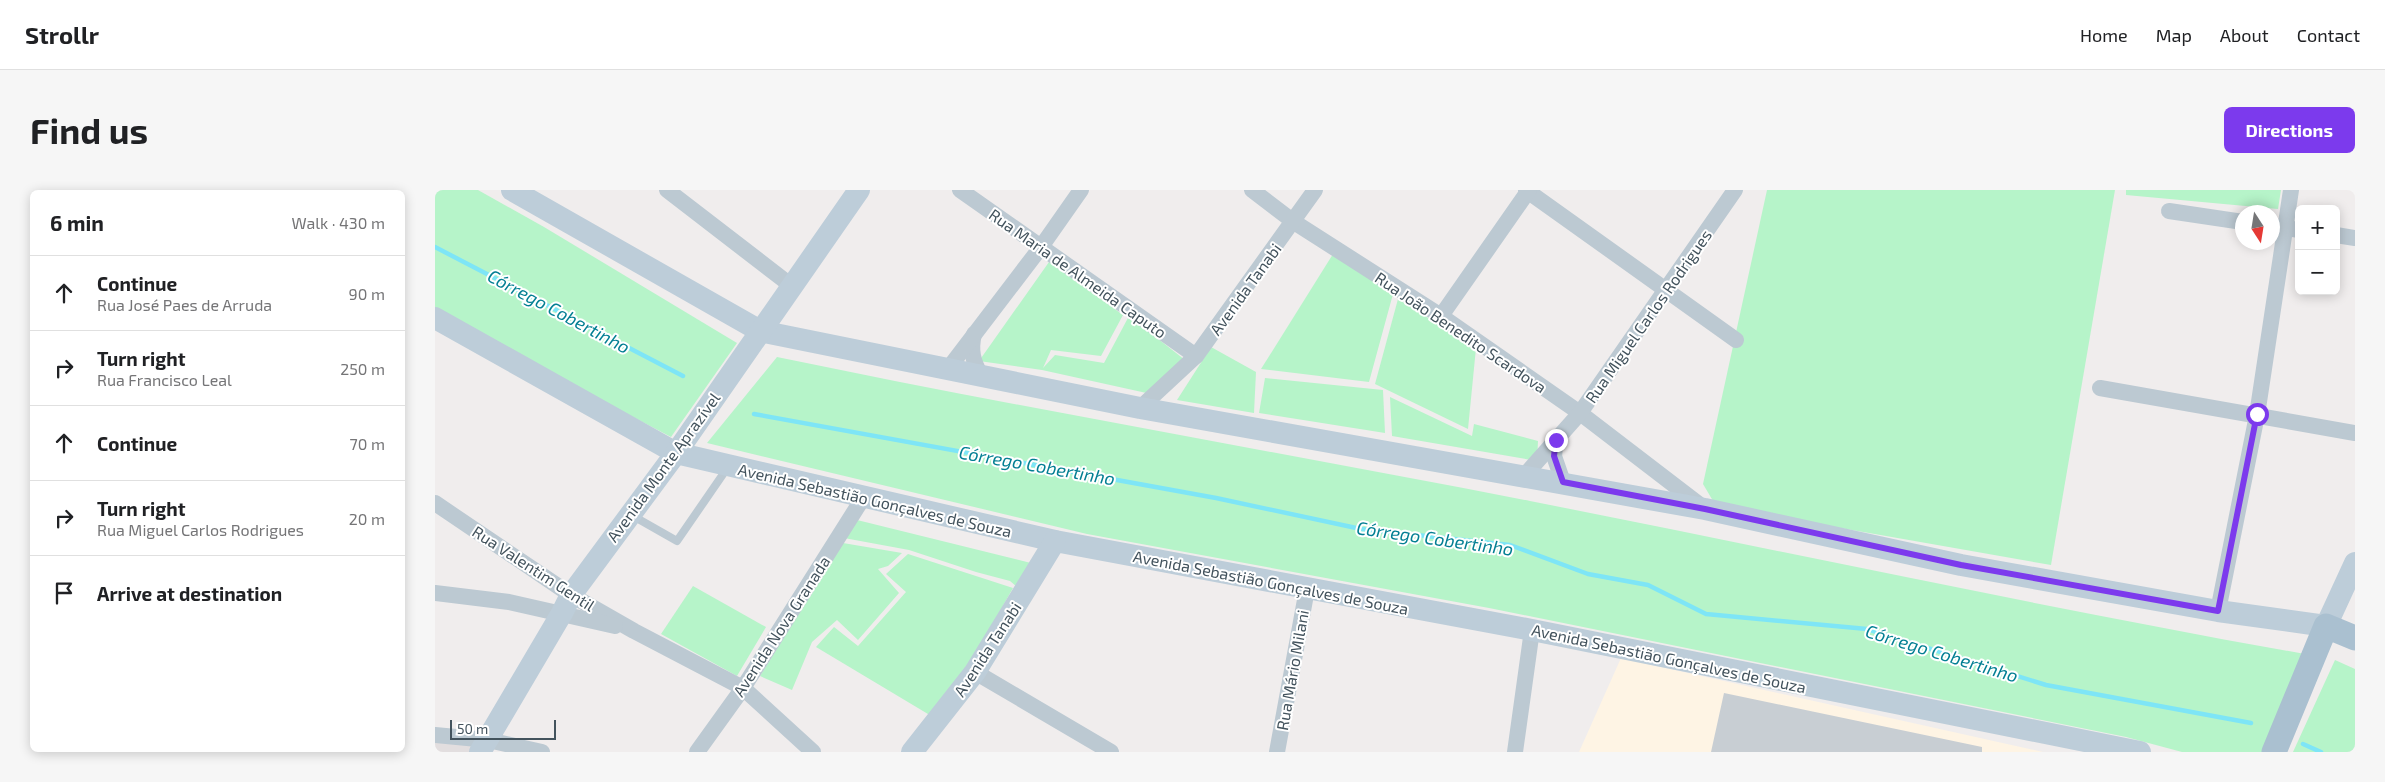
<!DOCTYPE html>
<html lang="en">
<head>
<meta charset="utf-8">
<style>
	body { margin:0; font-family:"Exo 2",sans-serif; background:#f6f6f6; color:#202124 }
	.controls { position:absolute; right:15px; top:15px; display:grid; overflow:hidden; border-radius:8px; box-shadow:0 2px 12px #0003 }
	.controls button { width:45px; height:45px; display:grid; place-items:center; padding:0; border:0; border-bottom:1px solid #e0e0e0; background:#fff; color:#202124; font:25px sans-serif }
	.compass { position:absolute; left:1800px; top:15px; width:45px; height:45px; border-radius:50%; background:#fff; box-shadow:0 2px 12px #0003; rotate:168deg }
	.scale { position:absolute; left:15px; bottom:12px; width:106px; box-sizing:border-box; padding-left:5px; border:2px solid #43535d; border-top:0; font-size:14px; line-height:18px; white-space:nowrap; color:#43535d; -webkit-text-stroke:4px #fff; paint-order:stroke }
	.stop { position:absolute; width:15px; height:15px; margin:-11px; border:4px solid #7c3aed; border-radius:50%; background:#fff }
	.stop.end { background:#7c3aed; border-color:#fff; box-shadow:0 1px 5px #0008 }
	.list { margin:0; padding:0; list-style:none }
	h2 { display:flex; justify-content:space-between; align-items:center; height:65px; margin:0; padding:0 20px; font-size:21px }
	h2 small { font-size:16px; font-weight:400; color:#757577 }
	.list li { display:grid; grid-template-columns:32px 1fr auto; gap:15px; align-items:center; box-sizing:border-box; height:75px; padding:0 20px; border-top:1px solid #e0e0e0 }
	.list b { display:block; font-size:19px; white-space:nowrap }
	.list p { margin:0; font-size:16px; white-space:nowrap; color:#757577 }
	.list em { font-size:16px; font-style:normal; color:#757577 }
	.icon { flex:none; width:28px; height:28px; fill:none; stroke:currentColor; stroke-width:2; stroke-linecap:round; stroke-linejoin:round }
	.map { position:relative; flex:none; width:1920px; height:562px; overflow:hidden; border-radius:8px }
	header { display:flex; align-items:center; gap:30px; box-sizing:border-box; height:70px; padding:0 25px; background:#fff; border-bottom:1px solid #e0e0e0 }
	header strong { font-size:24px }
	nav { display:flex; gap:28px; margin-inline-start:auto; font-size:18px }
	.intro { display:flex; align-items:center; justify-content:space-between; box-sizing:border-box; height:120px; padding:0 30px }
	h1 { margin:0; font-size:35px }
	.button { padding:12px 22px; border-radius:8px; background:#7c3aed; color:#fff; font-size:18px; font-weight:700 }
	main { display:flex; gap:30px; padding:0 30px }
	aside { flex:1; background:#fff; border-radius:8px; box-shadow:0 2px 12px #0003 }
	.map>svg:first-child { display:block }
	.commercial { fill:#fef4e4 }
	.education { fill:#e2dedf }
	.green { fill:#b6f4c9 }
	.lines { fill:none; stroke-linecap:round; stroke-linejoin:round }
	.stream { stroke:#7ee5f6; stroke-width:4.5 }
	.building { fill:#c8ced3 }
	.lane { stroke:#bcc9d2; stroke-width:8 }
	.street { stroke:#bcc9d2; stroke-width:16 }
	.secondary { stroke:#bdcdd9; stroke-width:22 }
	.primary { stroke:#aac0d0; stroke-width:25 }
	.route { stroke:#7c3aed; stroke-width:6 }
	.labels { text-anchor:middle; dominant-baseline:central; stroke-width:4; stroke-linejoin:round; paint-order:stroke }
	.street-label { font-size:16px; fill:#43535d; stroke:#fff }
	.water-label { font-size:18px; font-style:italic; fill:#037f93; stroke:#fff }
</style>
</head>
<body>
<header>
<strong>Strollr</strong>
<nav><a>Home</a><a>Map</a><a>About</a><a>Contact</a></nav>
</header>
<div class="intro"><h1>Find us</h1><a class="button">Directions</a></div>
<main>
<aside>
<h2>6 min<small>Walk · 430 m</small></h2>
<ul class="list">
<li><svg class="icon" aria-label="ahead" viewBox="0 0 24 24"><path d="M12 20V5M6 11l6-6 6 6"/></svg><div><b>Continue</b><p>Rua José Paes de Arruda</p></div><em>90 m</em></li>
<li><svg class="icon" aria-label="right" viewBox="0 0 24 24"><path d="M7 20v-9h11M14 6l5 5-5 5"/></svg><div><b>Turn right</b><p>Rua Francisco Leal</p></div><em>250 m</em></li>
<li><svg class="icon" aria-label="ahead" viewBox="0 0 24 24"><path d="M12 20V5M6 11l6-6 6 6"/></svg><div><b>Continue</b></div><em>70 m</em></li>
<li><svg class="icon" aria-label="right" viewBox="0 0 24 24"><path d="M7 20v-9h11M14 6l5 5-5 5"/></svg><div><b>Turn right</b><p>Rua Miguel Carlos Rodrigues</p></div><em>20 m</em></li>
<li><svg class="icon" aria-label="arrive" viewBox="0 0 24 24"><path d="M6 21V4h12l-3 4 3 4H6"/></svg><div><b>Arrive at destination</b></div></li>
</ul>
</aside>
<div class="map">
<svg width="1920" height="562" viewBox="0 0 1920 562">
	<rect width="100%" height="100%" fill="#f0eded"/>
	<!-- commercial -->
	<polygon class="commercial" points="1186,468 1608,562 1144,562"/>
	<!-- education -->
	<polygon class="education" points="0,549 47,555 41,562 0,562"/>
	<!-- green -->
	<g class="green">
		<polygon points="0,0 43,0 109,37 302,153 236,247 0,123"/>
		<polygon points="1332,0 1680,0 1616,375 1281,316 1268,294"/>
		<polygon points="1691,0 1846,0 1843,19 1691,5"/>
		<polygon points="898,64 958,104 934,192 826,179"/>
		<polygon points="614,72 688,125 666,166 616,160 608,178 620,165 669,173 694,126 750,170 716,204 607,180 544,171"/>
		<polygon points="963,109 1041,158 1033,239 940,194"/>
		<polygon points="776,157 821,182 819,223 742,210"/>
		<path d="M342 167C592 219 844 262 1095 311 1353 362 1611 418 1870 464L1829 562H1747L1691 547 1054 418 652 344 272 253Z"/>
		<polygon points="830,188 948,200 950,243 824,223"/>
		<polygon points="955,207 1037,246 1039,234 1103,251 1102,271 957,246"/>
		<polygon points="418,329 604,375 587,401 575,391 541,382 474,360 409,348"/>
		<polygon points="408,353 467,363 453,376 443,379 464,403 423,450 402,430 377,452 357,500 325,486"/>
		<polygon points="473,364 578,398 503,530 381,457 399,437 423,456 471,402 451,384"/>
		<polygon points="258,396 331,437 302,486 226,444"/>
		<polygon points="1900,470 1920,479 1920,562 1858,562"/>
	</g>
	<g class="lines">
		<!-- stream -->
		<g class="stream">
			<polyline points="0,57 248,186"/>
			<polyline points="319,224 781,308 926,339 1075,355 1153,384 1213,395 1271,424 1432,439 1611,495 1816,533"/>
			<polyline points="1868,554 1886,562"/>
		</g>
	</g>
	<!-- building -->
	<polygon class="building" points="1289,503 1547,557 1547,562 1276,562"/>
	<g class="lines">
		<!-- lane -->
		<polyline class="lane" points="198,326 242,351 293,277"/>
		<!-- street -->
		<g class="street">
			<polyline points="232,0 358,97"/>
			<polyline points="525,0 761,166"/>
			<polyline points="817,0 859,32 1006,126 1145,223 1269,318"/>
			<polyline points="1091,0 1301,150"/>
			<polyline points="1734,21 1808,32"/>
			<polyline points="1838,36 1864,40"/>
			<polyline points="1901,45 1920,48"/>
			<polyline points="1006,126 1094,0"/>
			<path d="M539 144C535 161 538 171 546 186"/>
			<polyline points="513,179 606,57 646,0"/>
			<polyline points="1665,198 1920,243"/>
			<polyline points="705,218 761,166 880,0"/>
			<polyline points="1121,250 1119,266 1128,292"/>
			<polyline points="1090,285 1145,223 1300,0"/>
			<polyline points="0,313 136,405 199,441 308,498 378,562"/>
			<polyline points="0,403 74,412 180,436"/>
			<polyline points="1783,421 1822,225 1856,0"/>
			<polyline points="540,482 676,562"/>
			<polyline points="0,545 53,550 107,562"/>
			<polyline points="262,562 308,498 428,308"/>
			<polyline points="842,562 872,399"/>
			<polyline points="1080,562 1097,440"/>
		</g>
		<!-- secondary -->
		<g class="secondary">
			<polyline points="77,0 325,141 705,218 1270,319 1526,375 1783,421 1891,436 1920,373"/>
			<polyline points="0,128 241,263 620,351 1097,440 1705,562"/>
			<polyline points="45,562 127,423 136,405 241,263 424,0"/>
			<polyline points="477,562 540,482 620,351"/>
		</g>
		<!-- primary -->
		<polyline class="primary" points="1839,562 1891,436 1920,448"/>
	</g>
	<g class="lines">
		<!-- route -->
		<polyline class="route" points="1121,250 1119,266 1128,292 1270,319 1526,375 1783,421 1822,224"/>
	</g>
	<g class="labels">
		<!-- street labels -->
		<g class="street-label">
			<text transform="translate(643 83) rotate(35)">Rua Maria de Almeida Caputo</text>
			<text transform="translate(810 99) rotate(-54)">Avenida Tanabi</text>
			<text transform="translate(1213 126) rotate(-55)">Rua Miguel Carlos Rodrigues</text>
			<text transform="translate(1026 142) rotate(34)">Rua João Benedito Scardova</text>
			<text transform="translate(228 277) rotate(-54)">Avenida Monte Aprazível</text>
			<text transform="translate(440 310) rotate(13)">Avenida Sebastião Gonçalves de Souza</text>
			<text transform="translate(99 378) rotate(33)">Rua Valentim Gentil</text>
			<text transform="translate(836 392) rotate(11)">Avenida Sebastião Gonçalves de Souza</text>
			<text transform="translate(346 436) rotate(-57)">Avenida Nova Granada</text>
			<text transform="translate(552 459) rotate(-57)">Avenida Tanabi</text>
			<text transform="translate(1234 468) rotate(12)">Avenida Sebastião Gonçalves de Souza</text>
			<text transform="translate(857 480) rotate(-80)">Rua Mário Milani</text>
		</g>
		<!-- water labels -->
		<g class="water-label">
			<text transform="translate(124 121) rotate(28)">Córrego Cobertinho</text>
			<text transform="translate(602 275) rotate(10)">Córrego Cobertinho</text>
			<text transform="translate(1000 348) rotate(8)">Córrego Cobertinho</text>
			<text transform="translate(1507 463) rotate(17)">Córrego Cobertinho</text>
		</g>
	</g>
</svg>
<div class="controls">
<button>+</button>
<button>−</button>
</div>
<svg class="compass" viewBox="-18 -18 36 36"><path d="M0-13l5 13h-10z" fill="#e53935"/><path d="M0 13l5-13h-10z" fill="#757577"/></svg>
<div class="scale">50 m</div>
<div class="stop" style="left:1822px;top:224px"></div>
<div class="stop end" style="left:1121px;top:250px"></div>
</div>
</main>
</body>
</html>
